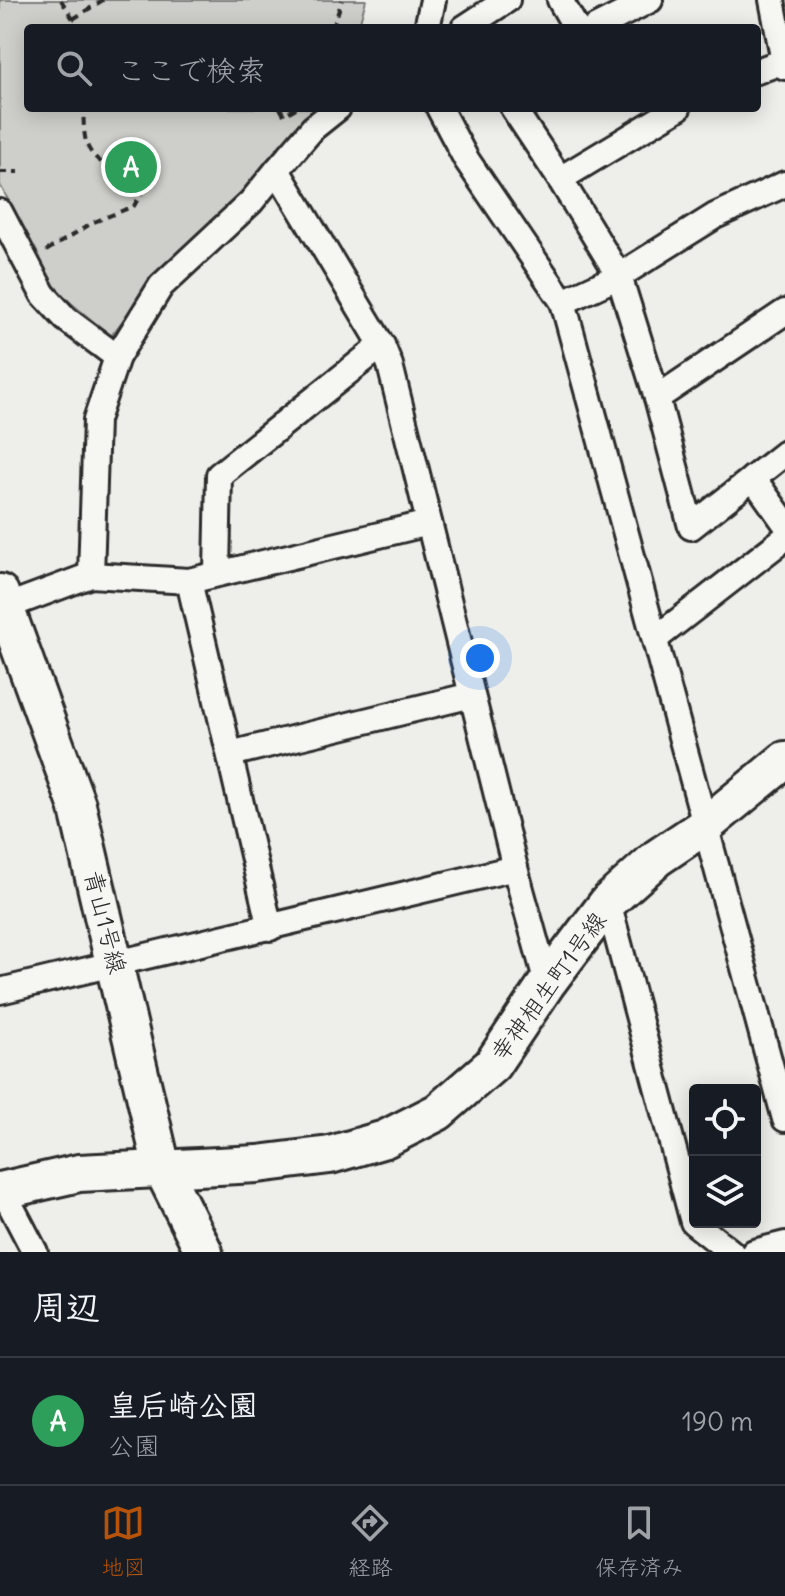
<!DOCTYPE html>
<html lang="ja">
<head>
<meta charset="utf-8">
<style>
	body { margin:0; font-family:Delius,"Klee One",sans-serif; background:#20242c; color:#f1f3f6 }
	.controls { position:absolute; right:24px; bottom:24px; display:grid; overflow:hidden; border-radius:8px; box-shadow:0 4px 20px #0003 }
	.controls button { width:72px; height:72px; display:grid; place-items:center; padding:0; border:0; border-bottom:2px solid #363941; background:#171b24; color:#f1f3f6; font:40px sans-serif }
	.you { position:absolute; left:480px; top:658px; width:28px; height:28px; margin:-20px; border:6px solid #fff; border-radius:50%; background:#1a73e8; box-shadow:0 0 0 12px #1a73e833 }
	.badge { display:grid; place-items:center; width:52px; height:52px; border-radius:50%; background:#b45309; color:#fff; font-size:26px; font-weight:700 }
	.pin { position:absolute; translate:-50% -50%; border:4px solid #fff; box-shadow:0 2px 8px #0006 }
	.list { margin:0; padding:0; list-style:none }
	h2 { display:flex; justify-content:space-between; align-items:center; height:104px; margin:0; padding:0 32px; font-size:34px }
	h2 small { font-size:26px; font-weight:400; color:#9ea1a6 }
	.list li { display:grid; grid-template-columns:52px 1fr auto; gap:24px; align-items:center; box-sizing:border-box; height:128px; padding:0 32px; border-top:2px solid #363941 }
	.list b { display:block; font-size:30px; white-space:nowrap }
	.list p { margin:0; font-size:26px; white-space:nowrap; color:#9ea1a6 }
	.list em { font-size:26px; font-style:normal; color:#9ea1a6 }
	.icon { flex:none; width:44px; height:44px; fill:none; stroke:currentColor; stroke-width:2; stroke-linecap:round; stroke-linejoin:round }
	.map { position:relative; flex:none; width:785px; height:1252px; overflow:hidden }
	.search { position:absolute; background:#171b24; box-shadow:0 4px 20px #0003; left:24px; right:24px; top:24px; height:88px; display:flex; align-items:center; gap:20px; box-sizing:border-box; padding:0 28px; border-radius:8px; color:#9ea1a6; font-size:30px }
	.sheet { height:232px; background:#171b24 }
	nav { display:flex; justify-content:space-around; align-items:center; box-sizing:border-box; height:112px; border-top:2px solid #363941; background:#171b24; font-size:22px; color:#9ea1a6 }
	nav a { display:grid; justify-items:center; gap:4px }
	nav .on { color:#b45309 }
	.map>svg:first-child { display:block }
	.green { fill:#cececa; stroke:#7c7c7a; stroke-width:2 }
	.lines { fill:none; stroke-linecap:round; stroke-linejoin:round }
	.street-casing { stroke:#2b2b2b; stroke-width:30 }
	.secondary-casing { stroke:#2b2b2b; stroke-width:42 }
	.path { stroke:#2b2b2b; stroke-width:4; stroke-dasharray:8 6; stroke-linecap:butt }
	.street { stroke:#f6f6f2; stroke-width:24 }
	.secondary { stroke:#f6f6f2; stroke-width:36 }
	.labels { text-anchor:middle; dominant-baseline:central; stroke-width:8; stroke-linejoin:round; paint-order:stroke }
	.street-label { font-size:24px; fill:#2b2b2b; stroke:#f6f6f2 }
</style>
</head>
<body>
<div class="map">
<svg width="785" height="1252" viewBox="0 0 785 1252">
	<rect width="100%" height="100%" fill="#eeeeea"/>
	<filter id="ink" filterUnits="userSpaceOnUse"><feTurbulence type="fractalNoise" baseFrequency=".0125" numOctaves="2"/><feDisplacementMap in="SourceGraphic" scale="16" xChannelSelector="R" yChannelSelector="G"/><feConvolveMatrix kernelMatrix="1 2 1 2 8 2 1 2 1" color-interpolation-filters="sRGB"/></filter>
	<g filter="url(#ink)">
		<!-- green -->
		<polygon class="green" points="0,0 366,0 358,28 28,28 28,108 318,108 276,150 248,185 154,279 111,336 48,284 26,232 0,185"/>
		<g class="lines">
			<defs>
				<g id="street">
					<polyline points="560,0 576,28"/>
					<polyline points="772,0 785,67"/>
					<polyline points="427,28 433,0"/>
					<polyline points="464,28 507,0"/>
					<polyline points="595,28 650,0"/>
					<polyline points="757,71 784,61"/>
					<polyline points="338,108 313,128 277,170 382,345 390,365 515,868"/>
					<polyline points="439,108 466,159 563,302 785,1119"/>
					<polyline points="513,108 560,179 619,276 657,398 691,527 785,453"/>
					<polyline points="560,179 678,108"/>
					<polyline points="0,212 43,294 66,319 117,357"/>
					<polyline points="563,302 619,276 715,216 785,184"/>
					<polyline points="657,398 785,312"/>
					<polyline points="753,478 785,523"/>
					<polyline points="217,572 219,475 382,345"/>
					<polyline points="91,575 96,420 117,357 161,286 251,202 277,170"/>
					<polyline points="189,581 270,928"/>
					<polyline points="0,609 91,575 189,581 429,523"/>
					<polyline points="655,639 785,538"/>
					<polyline points="230,754 472,695"/>
					<polyline points="608,902 693,1222 731,1252"/>
					<polyline points="0,991 515,868 547,983"/>
					<polyline points="0,1185 35,1252"/>
					<polyline points="754,1252 785,1244"/>
				</g>
				<g id="secondary">
					<polyline points="0,593 77,805 162,1168 204,1252"/>
					<polyline points="0,1191 79,1173 258,1164 330,1155 385,1139 438,1112 492,1065 547,983 608,902 657,858 706,825 785,760"/>
				</g>
			</defs>
			<!-- street casing -->
			<use href="#street" class="street-casing"/>
			<!-- secondary casing -->
			<use href="#secondary" class="secondary-casing"/>
			<!-- path -->
			<g class="path">
				<polyline points="61,0 73,19 74,28"/>
				<polyline points="73,19 103,0"/>
				<polyline points="333,28 342,0"/>
				<polyline points="280,108 284,115 296,108"/>
				<polyline points="0,172 19,172"/>
				<path d="M46 251 94 222 134 206 143 190C129 171 99 170 88 147 83 137 84 119 83 108"/>
			</g>
			<!-- street -->
			<use href="#street" class="street"/>
			<!-- secondary -->
			<use href="#secondary" class="secondary"/>
		</g>
	</g>
	<g class="labels">
		<!-- street labels -->
		<g class="street-label">
			<text transform="translate(106 922) rotate(76)">青山1号線</text>
			<text transform="translate(548 986) rotate(-54)">幸神相生町1号線</text>
		</g>
	</g>
</svg>
<div class="controls">
<button><svg class="icon" aria-label="locate" viewBox="0 0 24 24"><circle cx="12" cy="12" r="6"/><path d="M12 2v4M12 18v4M2 12h4M18 12h4"/></svg></button>
<button><svg class="icon" aria-label="layers" viewBox="0 0 24 24"><path d="M12 4l9 5-9 5-9-5zM3 14l9 5 9-5"/></svg></button>
</div>
<div class="you"></div>
<div class="pin badge" style="left:131px;top:167px;background:#2e9e5b">A</div>
<div class="search"><svg class="icon" aria-label="search" viewBox="0 0 24 24"><circle cx="10" cy="10" r="6"/><path d="M15 15l6 6"/></svg>ここで検索</div>
</div>
<section class="sheet">
<h2>周辺<small></small></h2>
<ul class="list">
<li><span class="badge" style="background:#2e9e5b">A</span><div><b>皇后崎公園</b><p>公園</p></div><em>190 m</em></li>
</ul>
</section>
<nav>
<a class="on"><svg class="icon" aria-label="map" viewBox="0 0 24 24"><path d="M3 6l6-2 6 2 6-2v14l-6 2-6-2-6 2zM9 4v14M15 6v14"/></svg>地図</a>
<a><svg class="icon" aria-label="directions" viewBox="0 0 24 24"><path d="M12 3l9 9-9 9-9-9zM9 14v-3h6M13 9l2 2-2 2"/></svg>経路</a>
<a><svg class="icon" aria-label="saved" viewBox="0 0 24 24"><path d="M7 4h10v16l-5-4-5 4z"/></svg>保存済み</a>
</nav>
</body>
</html>
